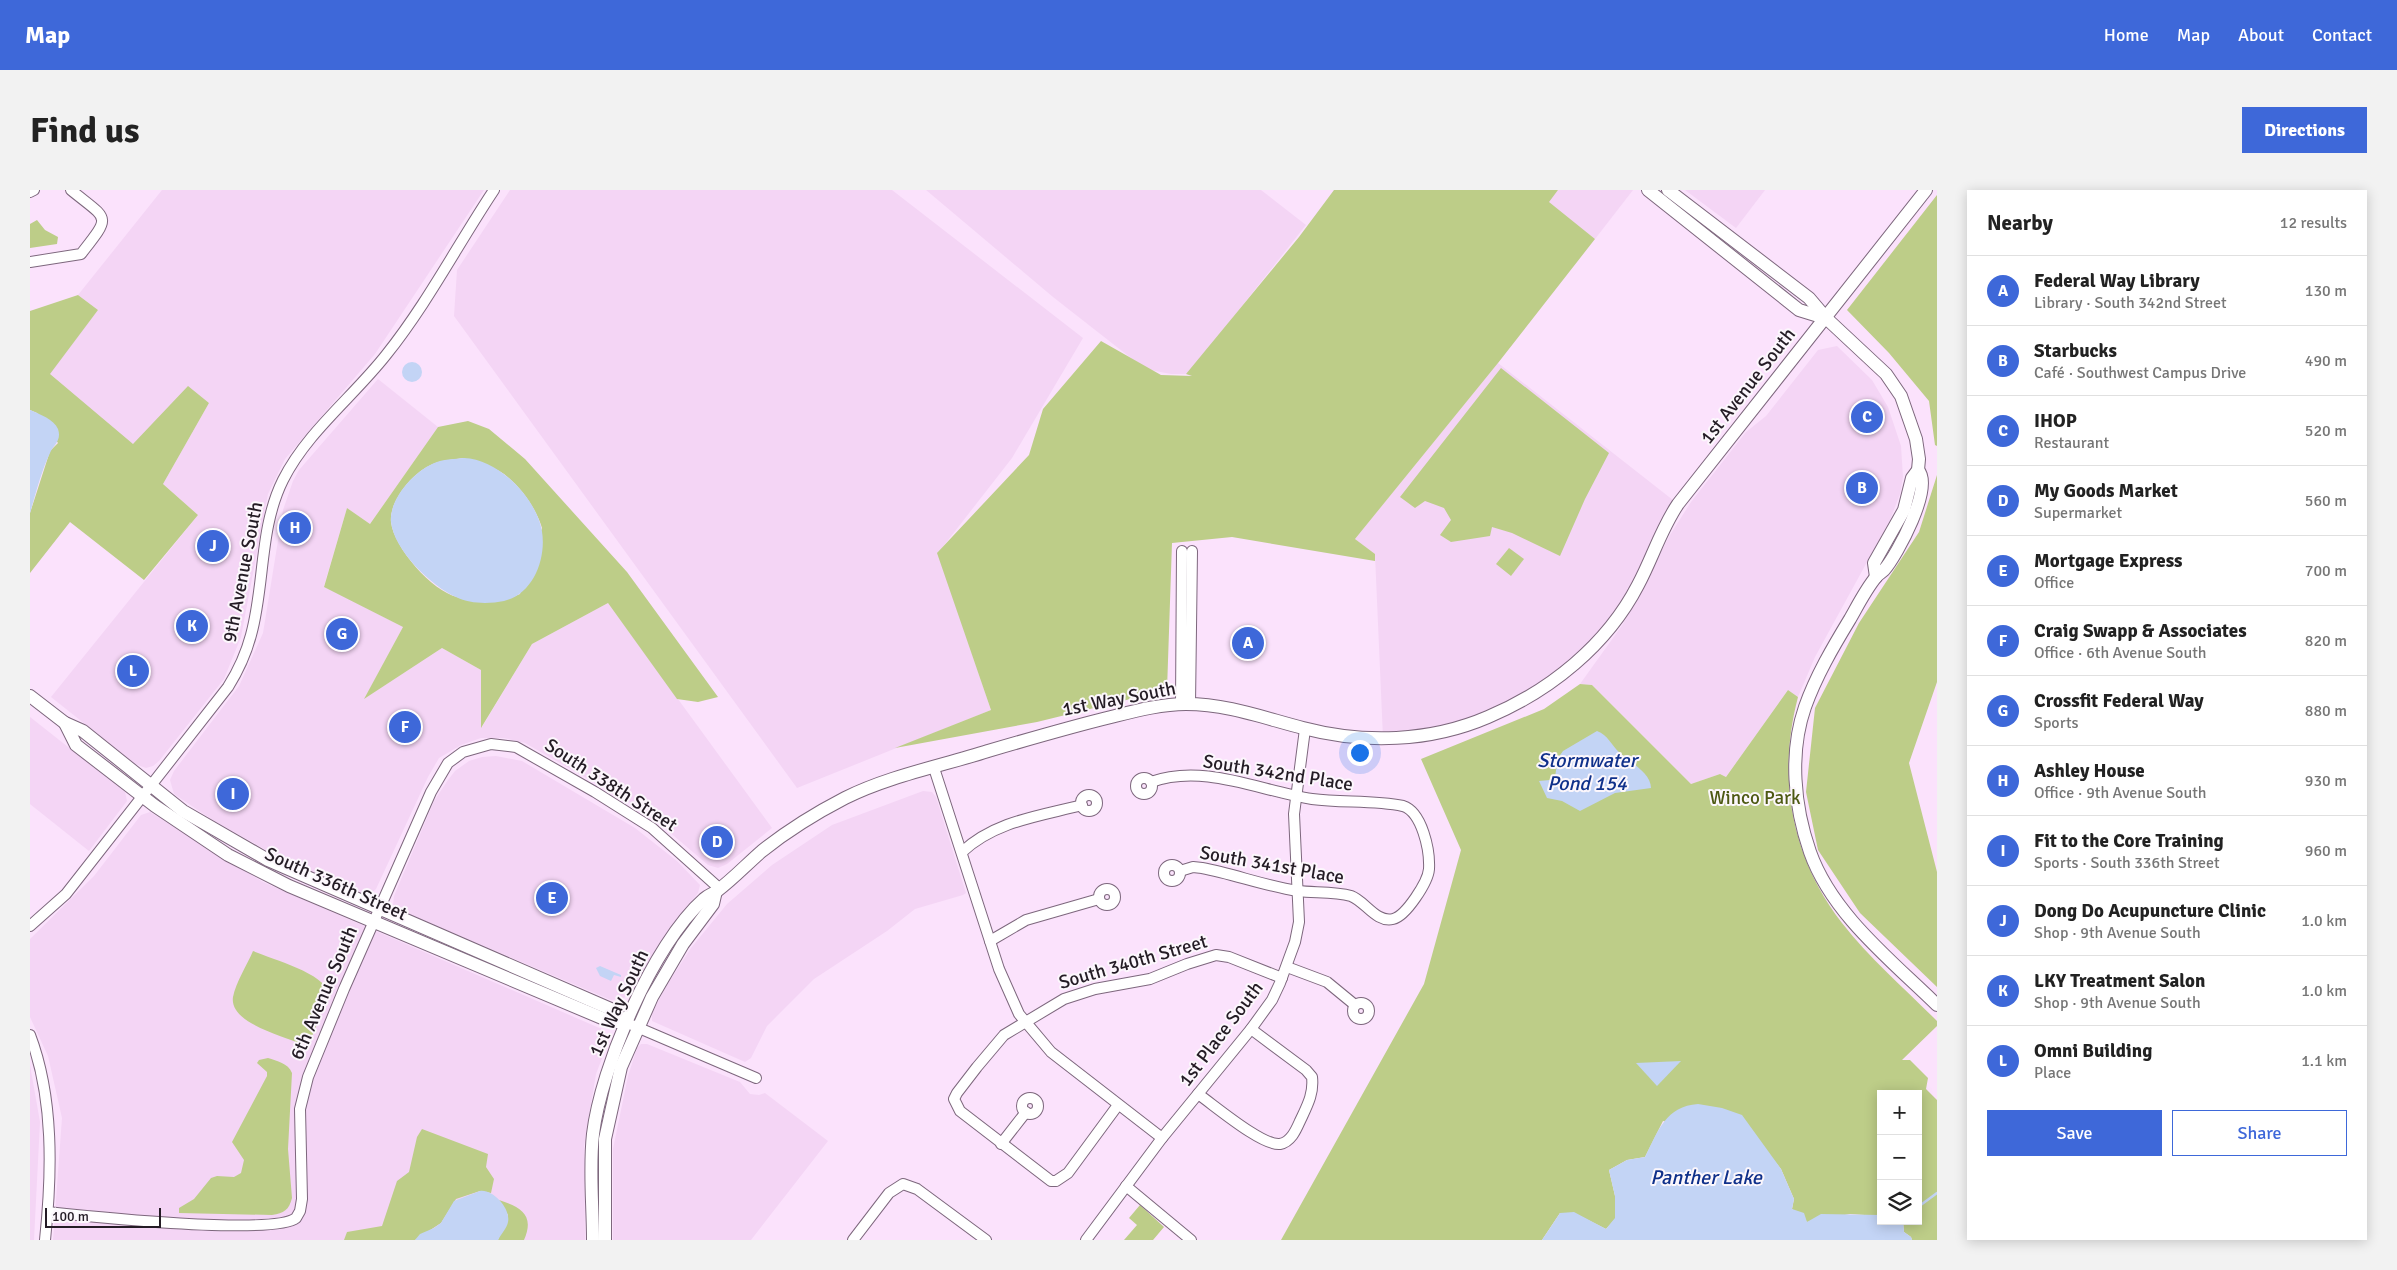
<!DOCTYPE html>
<html lang="en">
<head>
<meta charset="utf-8">
<style>
	body { margin:0; font-family:Signika,sans-serif; background:#f2f2f2; color:#222 }
	.controls { position:absolute; right:15px; bottom:15px; display:grid; overflow:hidden; border-radius:0px; box-shadow:0 2px 12px #0003 }
	.controls button { width:45px; height:45px; display:grid; place-items:center; padding:0; border:0; border-bottom:1px solid #e0e0e0; background:#fff; color:#222; font:25px sans-serif }
	.scale { position:absolute; left:15px; bottom:12px; width:116px; box-sizing:border-box; padding-left:5px; border:2px solid #241c25; border-top:0; font-size:14px; line-height:18px; white-space:nowrap; color:#241c25; -webkit-text-stroke:4px #fcf7fc; paint-order:stroke }
	.you { position:absolute; left:1329px; top:562px; width:18px; height:18px; margin:-12px; border:4px solid #fff; border-radius:50%; background:#1a73e8; box-shadow:0 0 0 8px #1a73e833 }
	.badge { display:grid; place-items:center; width:32px; height:32px; border-radius:50%; background:#3e68d9; color:#fff; font-size:16px; font-weight:700 }
	.pin { position:absolute; translate:-50% -50%; border:2px solid #fff; box-shadow:0 1px 5px #0006 }
	.list { margin:0; padding:0; list-style:none }
	h2 { display:flex; justify-content:space-between; align-items:center; height:65px; margin:0; padding:0 20px; font-size:21px }
	h2 small { font-size:16px; font-weight:400; color:#767676 }
	.list li { display:grid; grid-template-columns:32px 1fr auto; gap:15px; align-items:center; box-sizing:border-box; height:70px; padding:0 20px; border-top:1px solid #e0e0e0 }
	.list b { display:block; font-size:19px; white-space:nowrap }
	.list p { margin:0; font-size:16px; white-space:nowrap; color:#767676 }
	.list em { font-size:16px; font-style:normal; color:#767676 }
	.actions { display:flex; gap:10px; padding:15px 20px }
	.actions a { flex:1; padding:11px 0; border:1px solid #3e68d9; border-radius:0px; text-align:center; font-size:18px; color:#3e68d9 }
	.actions .main { background:#3e68d9; color:#fff }
	.icon { flex:none; width:28px; height:28px; fill:none; stroke:currentColor; stroke-width:2; stroke-linecap:round; stroke-linejoin:round }
	.map { position:relative; flex:none; width:1907px; height:1050px; overflow:hidden; border-radius:0px }
	header { display:flex; align-items:center; gap:30px; box-sizing:border-box; height:70px; padding:0 25px; background:#3e68d9; color:#fff }
	header strong { font-size:24px }
	nav { display:flex; gap:28px; margin-inline-start:auto; font-size:18px }
	.intro { display:flex; align-items:center; justify-content:space-between; box-sizing:border-box; height:120px; padding:0 30px }
	h1 { margin:0; font-size:35px }
	.button { padding:12px 22px; border-radius:0px; background:#3e68d9; color:#fff; font-size:18px; font-weight:700 }
	main { display:flex; gap:30px; padding:0 30px }
	aside { flex:1; background:#fff; border-radius:0px; box-shadow:0 2px 12px #0003 }
	.map>svg:first-child { display:block }
	.built { fill:#f4d5f5 }
	.green { fill:#bdcd88; fill-rule:evenodd }
	.water { fill:#c3d4f5 }
	.lines { fill:none; stroke-linecap:round; stroke-linejoin:round }
	.stream { stroke:#c3d4f5; stroke-width:2.5 }
	.minor-casing { stroke:#7d677d; stroke-width:12 }
	.major-casing { stroke:#7d677d; stroke-width:14 }
	.minor { stroke:#fff; stroke-width:10 }
	.major { stroke:#fff; stroke-width:12 }
	.labels { text-anchor:middle; dominant-baseline:central; stroke-width:4; stroke-linejoin:round; paint-order:stroke }
	.street-label { font-size:19px; fill:#241c25; stroke:#fcf7fc }
	.park-label { font-size:19px; fill:#4d5913; stroke:#fcf7fc }
	.water-label { font-size:20px; font-style:italic; fill:#0f308a; stroke:#fcf7fc }
</style>
</head>
<body>
<header>
<strong>Map</strong>
<nav><a>Home</a><a>Map</a><a>About</a><a>Contact</a></nav>
</header>
<div class="intro"><h1>Find us</h1><a class="button">Directions</a></div>
<main>
<div class="map">
<svg width="1907" height="1050" viewBox="0 0 1907 1050">
	<rect width="100%" height="100%" fill="#fbe2fc"/>
	<!-- built -->
	<g class="built">
		<polygon points="132,0 454,0 345,164 255,269 238,304 211,447 194,489 129,571 123,576 116,578 105,574 21,507 168,325 133,294 179,213 158,197 103,255 19,184 68,120 48,105"/>
		<polygon points="480,0 862,0 1053,148 982,268 908,363 961,520 767,598 424,126 427,80"/>
		<polygon points="896,0 1231,0 1276,35 1164,177 1156,184 1141,184 1115,179 1023,107"/>
		<polygon points="1528,0 1603,0 1565,49 1518,12"/>
		<polygon points="1655,0 1735,0 1706,38"/>
		<polygon points="1807,156 1842,190 1858,217 1871,256 1873,287 1870,304 1860,330 1785,467 1768,507 1758,500 1696,587 1690,584 1661,594 1562,495 1550,494 1593,434 1640,345 1661,312 1716,242 1736,226 1788,160"/>
		<polygon points="1468,173 1648,314 1610,392 1555,465 1455,529 1353,548 1345,365 1325,349"/>
		<polygon points="348,189 408,237 340,334 317,318 294,396 373,437 335,508 412,458 451,480 452,537 502,454 578,413 742,638 697,674 688,678 678,675 616,622 495,553 474,548 451,548 431,555 409,568 398,587 346,699 339,705 296,689 247,666 184,631 144,604 140,590 144,581 209,496 233,443 253,320 263,291 269,280"/>
		<polygon points="0,527 95,602 97,611 59,661 0,614"/>
		<polygon points="466,566 492,571 605,638 647,671 670,695 668,703 634,747 599,803 593,809 581,810 369,720 363,715 364,706 404,611 418,590 425,581 439,571 452,567"/>
		<polygon points="893,601 902,602 906,607 936,703 933,705 885,719 857,741 784,789 737,836 721,868 715,872 622,831 622,823 637,795 661,758 697,714 742,675 802,635"/>
		<polygon points="120,622 233,692 574,840 579,850 566,884 554,956 555,1050 23,1050 32,928 18,866 0,827 0,749 64,686 111,625"/>
		<polygon points="611,854 617,854 710,892 720,904 729,905 735,903 798,951 721,1050 583,1050 583,959 598,886 607,858"/>
		<polygon points="0,875 10,932 4,1050 0,1050"/>
	</g>
	<!-- green -->
	<g class="green">
		<polygon points="1304,0 1528,0 1519,12 1565,49 1468,173 1325,349 1345,364 1345,371 1202,347 1142,353 1137,500 1007,532 865,558 961,520 907,363 999,265 1013,219 1071,151 1131,185 1162,186 1156,184 1269,47"/>
		<polygon points="1907,5 1907,256 1905,255 1899,211 1859,163 1817,120"/>
		<polygon points="7,30 15,40 28,47 27,54 0,58 0,34"/>
		<polygon points="48,105 68,120 20,184 103,254 158,196 179,213 133,294 168,325 114,390 40,332 0,383 0,323 20,261 28,253 7,223 0,220 0,121"/>
		<polygon points="1471,178 1579,263 1555,309 1530,366 1482,343 1462,337 1460,346 1421,352 1410,345 1421,330 1414,318 1395,311 1385,318 1370,307"/>
		<path d="M438 231 459 239 495 269 597 382 688 507 668 512 647 509 578 413 502 454 451 538V480L412 458 334 509 373 437 294 397 317 318 340 334 408 237ZM433 268C446 273 463 276 474 284 491 297 506 318 512 338L490 404C469 414 449 413 427 407 402 401 364 358 361 332 359 313 380 286 397 277 408 270 421 270 433 268Z"/>
		<polygon points="1907,285 1907,492 1879,573 1907,682 1907,797 1830,723 1788,660 1776,602 1785,518 1829,433 1889,342"/>
		<polygon points="1479,358 1494,369 1481,386 1466,374"/>
		<path d="M1550 494 1562 495 1661 594 1690 584 1696 587 1758 500 1768 507C1747 587 1761 667 1812 733 1839 768 1875 799 1907 831V836L1872 870H1880L1898 888 1896 899 1907 910V1050H1882L1881 1047 1874 1042 1873 1031H1888V904H1851V1025L1849 1026 1820 1024 1777 1032 1762 1019 1764 1009 1751 979 1731 954 1633 931 1615 967 1597 970 1579 980 1585 1006V1029L1576 1039 1544 1023H1530L1512 1050H1251L1394 794 1431 660 1391 569 1514 519Z"/>
		<path d="M223 761C242 769 294 783 299 803L281 849 271 854C253 846 199 833 203 807 206 792 217 775 223 761Z"/>
		<path d="M238 868C247 871 258 873 262 883L258 959 262 1008C259 1020 254 1023 242 1025L149 1023V1018L164 1009 181 988 187 986 204 987 211 983 214 970 202 952 237 886V882L227 873 229 870Z"/>
		<polygon points="392,939 458,964 456,977 464,989 461,1003 450,1001 426,1009 411,1033 385,1050 314,1050 317,1042 352,1036 367,991 379,982 387,947"/>
		<path d="M469 1010C491 1017 505 1025 494 1050H468L478 1025Z"/>
		<polygon points="1110,1015 1134,1037 1123,1050 1094,1050 1107,1035 1099,1028"/>
	</g>
	<!-- water -->
	<g class="water">
		<circle cx="382" cy="182" r="10"/>
		<path d="M0 220C9 224 24 229 28 239 32 251 23 255 20 263 11 282 6 303 0 323Z"/>
		<path d="M434 268C465 269 498 300 509 330 520 359 507 403 474 411 459 414 440 414 426 407 401 396 364 360 361 332 359 308 386 279 407 272 415 269 425 269 434 268Z"/>
		<path d="M1567 541C1578 545 1581 555 1590 563 1600 572 1621 583 1621 598L1585 603 1550 621 1532 611 1517 608 1509 591 1520 590 1525 587 1528 568 1533 561Z"/>
		<polygon points="570,776 591,785 591,787 584,785 581,791 570,786 566,778"/>
		<polygon points="1651,871 1627,896 1606,873"/>
		<path d="M1668 914 1692 918 1712 925 1751 979 1764 1009 1762 1019 1774 1023 1777 1032 1791 1024 1851 1025V1031H1873L1874 1042 1881 1047 1882 1050H1512L1530 1023 1544 1022 1576 1039 1585 1028V1006L1579 980 1597 970 1615 967C1628 941 1636 916 1668 914Z"/>
		<path d="M450 1001C463 999 481 1019 478 1032 477 1038 471 1044 468 1050H385L390 1044 404 1038 411 1033 424 1011Z"/>
	</g>
	<g class="lines">
		<!-- stream -->
		<polyline class="stream" points="1888,1017 1907,1003"/>
		<defs>
			<g id="minor">
				<polyline points="0,2 4,0"/>
				<path d="M0 72 51 64C82 24 79 31 41 0"/>
				<polyline points="1151,514 1152,361"/>
				<polyline points="1160,514 1162,361"/>
				<polyline points="904,578 969,779 989,824 1021,862 1132,948"/>
				<circle cx="1114" cy="596" r="8"/>
				<path d="M1121 592C1174 573 1230 601 1282 609 1312 613 1344 610 1373 616 1392 622 1400 660 1399 679 1398 692 1376 726 1363 729 1346 733 1335 711 1321 706 1305 701 1284 703 1268 701 1235 696 1204 684 1172 678L1163 677 1150 681"/>
				<circle cx="1059" cy="613" r="8"/>
				<path d="M932 662C965 631 1010 626 1052 615"/>
				<circle cx="1142" cy="683" r="8"/>
				<circle cx="1077" cy="707" r="8"/>
				<path d="M0 736 36 704 198 497C208 481 216 464 221 445 235 395 229 338 253 290 277 242 323 207 356 165 397 114 428 54 464 0"/>
				<polyline points="960,751 996,730 1069,709"/>
				<polyline points="1257,777 1297,792 1325,815"/>
				<circle cx="1331" cy="821" r="8"/>
				<polyline points="602,835 726,888"/>
				<path d="M0 845C24 908 22 983 15 1050"/>
				<path d="M1168 904C1184 915 1232 956 1250 954 1261 952 1266 940 1270 931 1277 916 1284 904 1282 887L1276 880 1221 839"/>
				<circle cx="1000" cy="916" r="8"/>
				<polyline points="1088,915 1038,983 1026,991 1021,991 930,921 924,909 927,903 947,877 974,845 1034,809 1065,799 1120,789 1157,774 1186,765 1199,767 1252,788"/>
				<polyline points="971,954 996,922"/>
				<polyline points="1096,996 1161,1050"/>
				<path d="M18 1022C56 1026 243 1046 266 1028L270 1021 272 1009 270 919 278 887 314 799 401 602 418 573 433 562 461 554 486 557 565 602 622 638 689 698"/>
				<polyline points="823,1050 859,1003 873,994 887,999 956,1050"/>
				<polyline points="1056,1050 1132,948 1221,839 1242,810 1250,793 1265,752 1269,732 1264,624 1275,539"/>
			</g>
			<g id="major">
				<polyline points="1618,0 1769,120 1795,128"/>
				<polyline points="1638,0 1779,108 1796,128 1856,184 1871,206 1886,249 1889,269 1888,280 1882,288 1874,320 1844,373 1846,387"/>
				<path d="M1888 280C1904 297 1867 365 1854 380 1852 382 1848 384 1846 387 1836 399 1828 415 1820 429 1803 457 1786 486 1775 517 1759 563 1764 616 1780 662 1802 724 1861 770 1907 815"/>
				<polyline points="0,506 35,533 53,541 153,621 238,670 583,820 596,833"/>
				<polyline points="35,533 46,555 125,616 198,665 259,696 579,831 596,833"/>
				<path d="M563 1050C563 1015 559 979 563 944 571 877 623 754 674 709 680 704 681 705 687 701 703 689 717 674 732 661 757 641 786 623 815 608 859 586 911 576 958 561 999 549 1040 537 1081 527 1105 521 1131 514 1156 514 1197 514 1234 528 1273 538 1334 554 1400 552 1458 527 1520 501 1577 455 1608 395 1622 369 1631 339 1648 314L1896 0"/>
				<polyline points="575,1050 575,949 591,877 622,807 653,754 683,714 686,701"/>
			</g>
		</defs>
		<!-- minor casing -->
		<use href="#minor" class="minor-casing"/>
		<!-- major casing -->
		<use href="#major" class="major-casing"/>
		<!-- minor -->
		<use href="#minor" class="minor"/>
		<!-- major -->
		<use href="#major" class="major"/>
	</g>
	<g class="labels">
		<!-- street labels -->
		<g class="street-label">
			<text transform="translate(1718 196) rotate(-52)">1st Avenue South</text>
			<text transform="translate(213 382) rotate(-79)">9th Avenue South</text>
			<text transform="translate(1089 509) rotate(-11)">1st Way South</text>
			<text transform="translate(1248 583) rotate(9)">South 342nd Place</text>
			<text transform="translate(581 595) rotate(33)">South 338th Street</text>
			<text transform="translate(1242 675) rotate(10)">South 341st Place</text>
			<text transform="translate(306 694) rotate(24)">South 336th Street</text>
			<text transform="translate(1103 772) rotate(-16)">South 340th Street</text>
			<text transform="translate(294 803) rotate(-67)">6th Avenue South</text>
			<text transform="translate(589 813) rotate(-65)">1st Way South</text>
			<text transform="translate(1191 844) rotate(-53)">1st Place South</text>
		</g>
		<!-- park labels -->
		<g class="park-label">
			<text x="1725" y="608">Winco Park</text>
		</g>
		<!-- water labels -->
		<g class="water-label">
			<text x="1557" y="570">Stormwater<tspan x="1557" dy="23">Pond 154</tspan></text>
			<text x="1676" y="987">Panther Lake</text>
		</g>
	</g>
</svg>
<div class="controls">
<button>+</button>
<button>−</button>
<button><svg class="icon" aria-label="layers" viewBox="0 0 24 24"><path d="M12 4l9 5-9 5-9-5zM3 14l9 5 9-5"/></svg></button>
</div>
<div class="scale">100 m</div>
<div class="you"></div>
<div class="pin badge" style="left:1218px;top:453px">A</div>
<div class="pin badge" style="left:1832px;top:298px">B</div>
<div class="pin badge" style="left:1837px;top:227px">C</div>
<div class="pin badge" style="left:687px;top:652px">D</div>
<div class="pin badge" style="left:522px;top:708px">E</div>
<div class="pin badge" style="left:375px;top:537px">F</div>
<div class="pin badge" style="left:312px;top:444px">G</div>
<div class="pin badge" style="left:265px;top:338px">H</div>
<div class="pin badge" style="left:203px;top:604px">I</div>
<div class="pin badge" style="left:183px;top:356px">J</div>
<div class="pin badge" style="left:162px;top:436px">K</div>
<div class="pin badge" style="left:103px;top:481px">L</div>
</div>
<aside>
<h2>Nearby<small>12 results</small></h2>
<ul class="list">
<li><span class="badge">A</span><div><b>Federal Way Library</b><p>Library · South 342nd Street</p></div><em>130 m</em></li>
<li><span class="badge">B</span><div><b>Starbucks</b><p>Café · Southwest Campus Drive</p></div><em>490 m</em></li>
<li><span class="badge">C</span><div><b>IHOP</b><p>Restaurant</p></div><em>520 m</em></li>
<li><span class="badge">D</span><div><b>My Goods Market</b><p>Supermarket</p></div><em>560 m</em></li>
<li><span class="badge">E</span><div><b>Mortgage Express</b><p>Office</p></div><em>700 m</em></li>
<li><span class="badge">F</span><div><b>Craig Swapp &amp; Associates</b><p>Office · 6th Avenue South</p></div><em>820 m</em></li>
<li><span class="badge">G</span><div><b>Crossfit Federal Way</b><p>Sports</p></div><em>880 m</em></li>
<li><span class="badge">H</span><div><b>Ashley House</b><p>Office · 9th Avenue South</p></div><em>930 m</em></li>
<li><span class="badge">I</span><div><b>Fit to the Core Training</b><p>Sports · South 336th Street</p></div><em>960 m</em></li>
<li><span class="badge">J</span><div><b>Dong Do Acupuncture Clinic</b><p>Shop · 9th Avenue South</p></div><em>1.0 km</em></li>
<li><span class="badge">K</span><div><b>LKY Treatment Salon</b><p>Shop · 9th Avenue South</p></div><em>1.0 km</em></li>
<li><span class="badge">L</span><div><b>Omni Building</b><p>Place</p></div><em>1.1 km</em></li>
</ul>
<div class="actions"><a class="main">Save</a><a>Share</a></div>
</aside>
</main>
</body>
</html>
